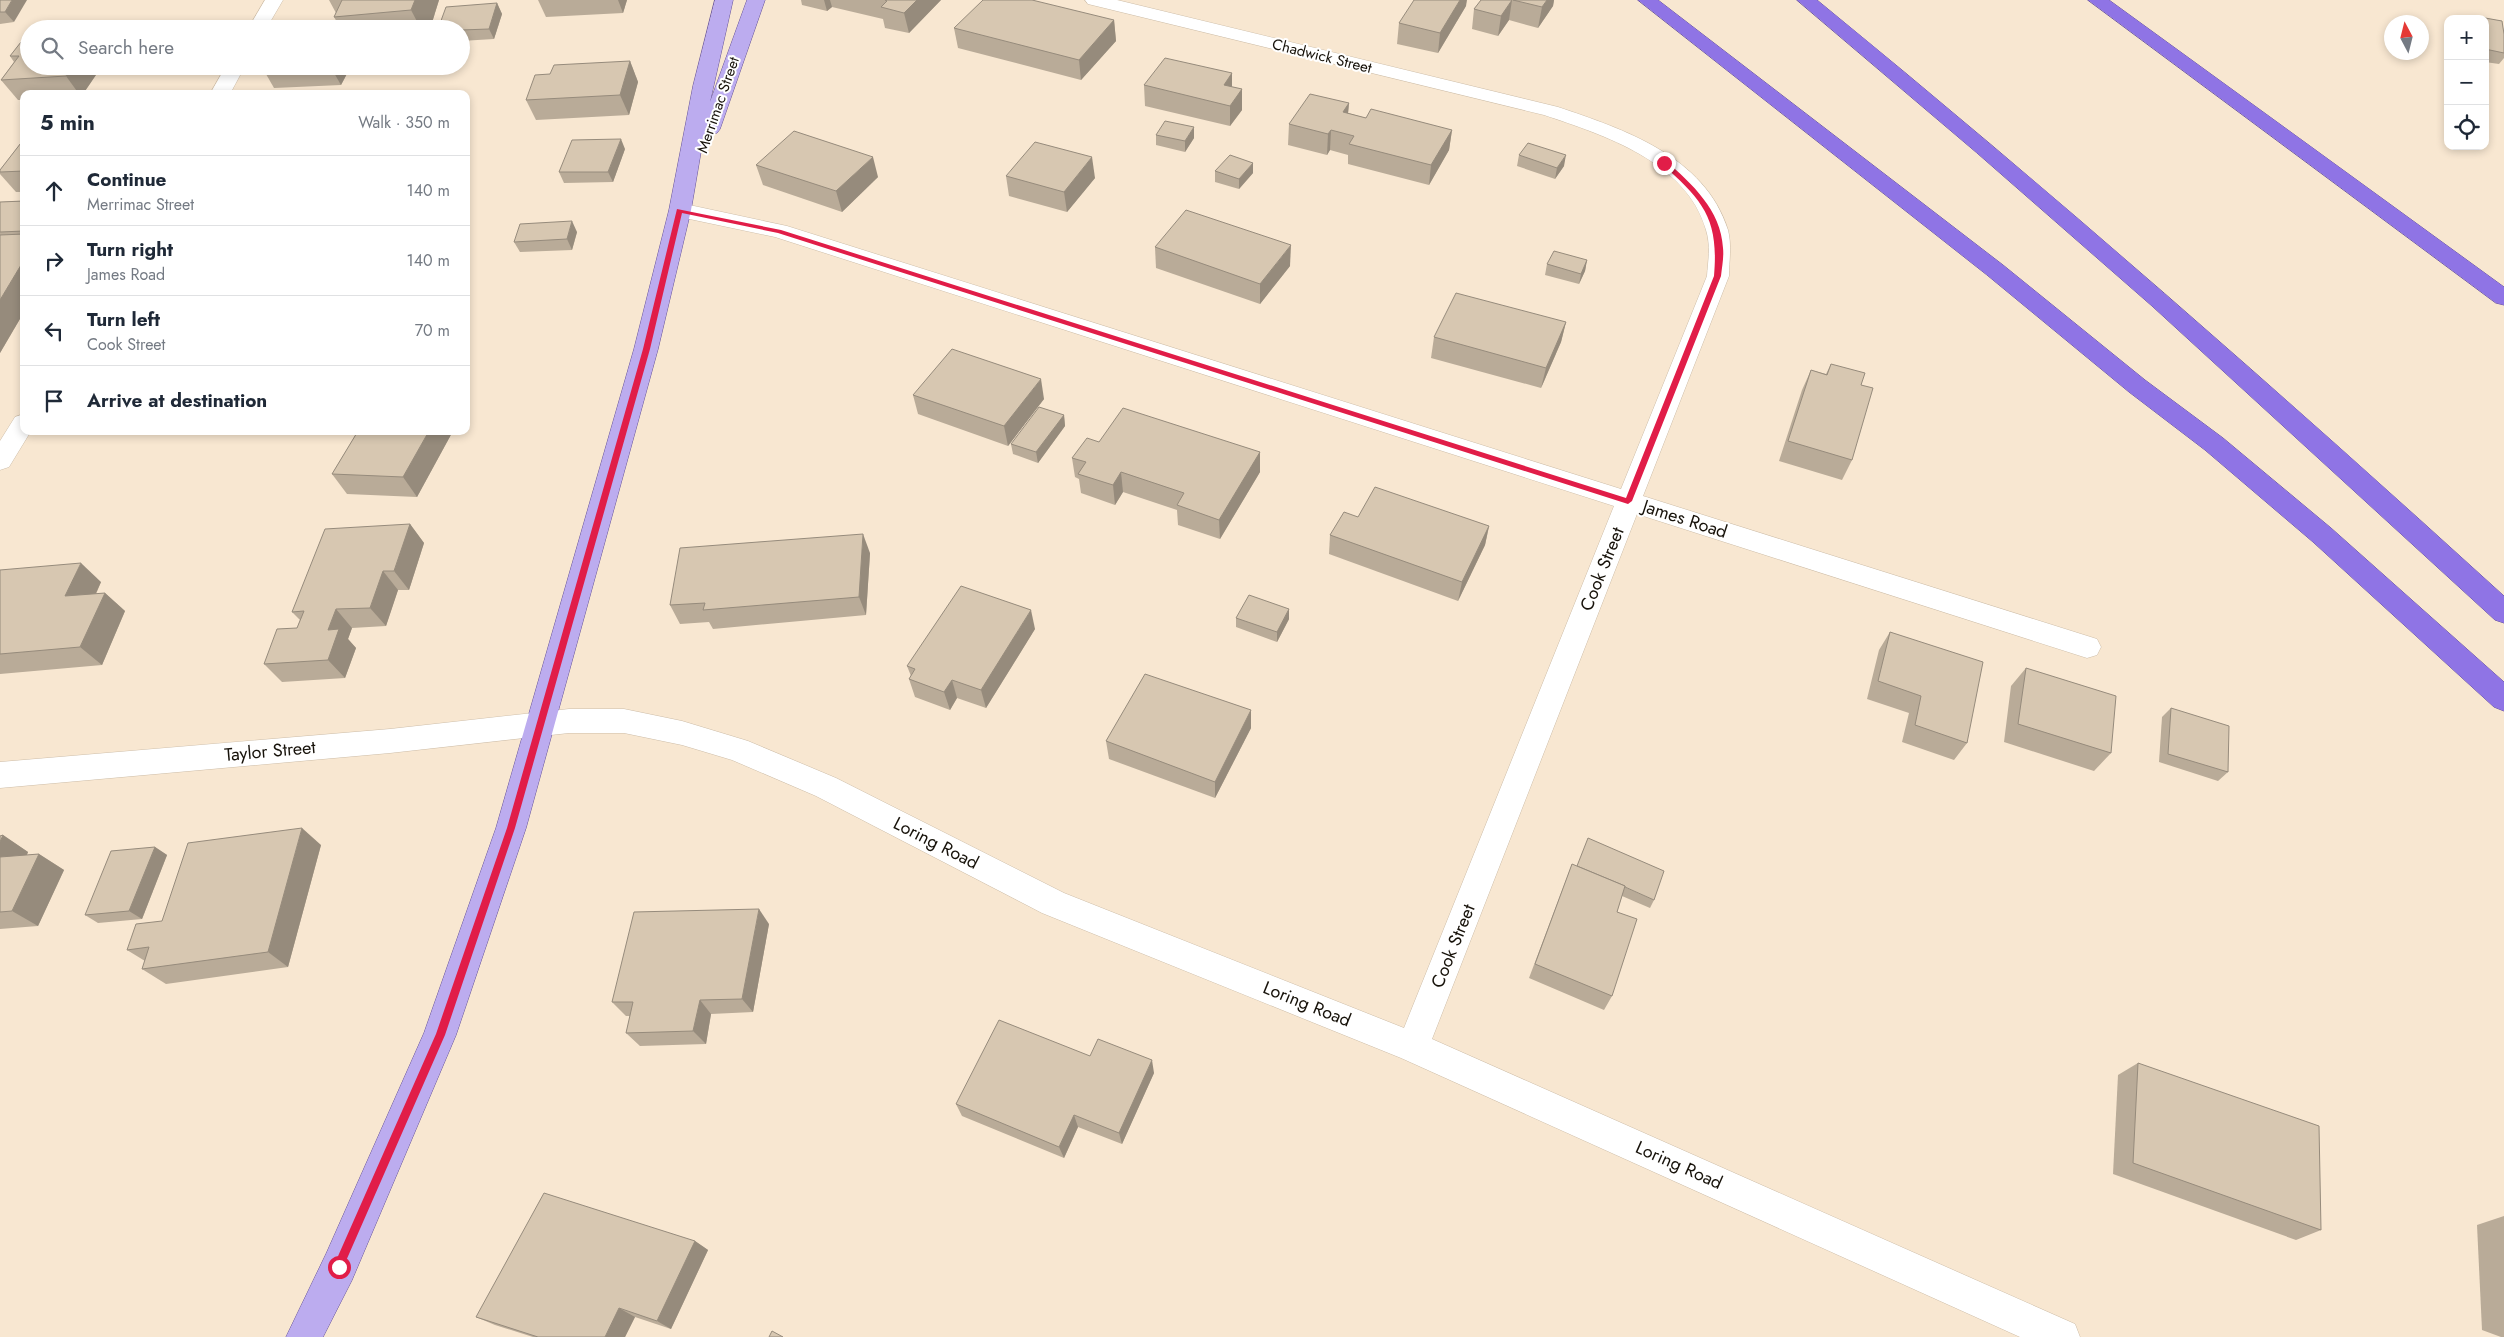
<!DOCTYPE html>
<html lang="en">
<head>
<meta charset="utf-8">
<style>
	body { margin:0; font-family:Jost,sans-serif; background:#f2f2f3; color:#1f2937 }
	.controls { position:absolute; right:15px; top:15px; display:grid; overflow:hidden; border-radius:10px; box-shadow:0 2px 8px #0003 }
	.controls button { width:45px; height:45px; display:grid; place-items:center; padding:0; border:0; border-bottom:1px solid #e0e1e3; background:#fff; color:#1f2937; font:25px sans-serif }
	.compass { position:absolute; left:2384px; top:15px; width:45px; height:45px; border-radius:50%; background:#fff; box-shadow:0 2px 8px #0003; rotate:353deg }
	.stop { position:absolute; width:15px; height:15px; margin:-11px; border:4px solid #e11d48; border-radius:50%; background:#fff }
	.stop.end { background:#e11d48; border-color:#fff; box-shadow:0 1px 5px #0008 }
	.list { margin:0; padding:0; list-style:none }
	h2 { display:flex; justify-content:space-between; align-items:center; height:65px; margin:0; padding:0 20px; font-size:21px }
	h2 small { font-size:16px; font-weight:400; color:#747a83 }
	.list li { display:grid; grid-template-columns:32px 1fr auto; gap:15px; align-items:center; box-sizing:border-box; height:70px; padding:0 20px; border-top:1px solid #e0e1e3 }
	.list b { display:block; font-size:19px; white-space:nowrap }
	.list p { margin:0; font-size:16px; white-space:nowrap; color:#747a83 }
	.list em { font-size:16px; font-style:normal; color:#747a83 }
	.icon { flex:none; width:28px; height:28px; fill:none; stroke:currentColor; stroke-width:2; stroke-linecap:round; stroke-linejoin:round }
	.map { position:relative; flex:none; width:2504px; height:1337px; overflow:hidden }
	.search { position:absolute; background:#fff; box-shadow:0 2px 8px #0003; left:20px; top:20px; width:450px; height:55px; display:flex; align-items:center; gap:12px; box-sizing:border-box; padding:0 18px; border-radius:28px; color:#747a83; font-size:19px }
	.panel { position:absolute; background:#fff; box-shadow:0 2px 8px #0003; left:20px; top:90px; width:450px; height:345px; border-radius:10px }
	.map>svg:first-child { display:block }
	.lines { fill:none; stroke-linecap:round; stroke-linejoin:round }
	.minor-casing { stroke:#cdbda8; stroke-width:1 }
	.major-casing { stroke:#655298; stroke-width:1 }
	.highway-casing { stroke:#655298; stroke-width:1 }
	.minor { fill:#fff; fill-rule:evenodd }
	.major { fill:#bcacef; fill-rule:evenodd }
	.highway { fill:#8f74e5; fill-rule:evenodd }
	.wall { fill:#b9ab98 }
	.shaded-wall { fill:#968b7c }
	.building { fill:#d7c7b1; stroke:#968b7c }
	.route { fill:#e11d48 }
	.labels { text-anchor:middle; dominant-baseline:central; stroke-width:4; stroke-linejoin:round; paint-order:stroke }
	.far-street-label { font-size:15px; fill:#17120a; stroke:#fff }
	.street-label { font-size:18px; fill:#17120a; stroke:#fff }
</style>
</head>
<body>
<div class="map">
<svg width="2504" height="1337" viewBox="0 0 2504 1337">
	<rect width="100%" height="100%" fill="#f8e7d1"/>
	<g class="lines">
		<defs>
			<g id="minor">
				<polygon points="265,0 283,0 266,29 248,29"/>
				<path d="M1085 0H1117L1558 107C1623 129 1705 156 1728 230 1732 246 1729 261 1729 276L1643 496 2097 639 2101 647 2097 655 2087 658 1637 514 1432 1039 2075 1324 2080 1337H2020L1401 1058 1042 913 816 796 732 760 682 745 624 733H569L390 753 0 788V762L390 729 569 709H624L682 721 748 741 836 778 1064 893 1404 1028 1614 506 775 237 680 217 673 215 669 210 673 205 680 203 787 226 1621 489 1707 276C1708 261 1711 246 1706 230 1687 162 1604 135 1544 115L1088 4Z"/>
				<polygon points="226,66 245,66 230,94 210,94"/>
				<polygon points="24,414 24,431 31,431 9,467 0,470 0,441 15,417"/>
			</g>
			<polygon id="major" points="715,0 733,0 710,102 747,0 765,0 720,129 717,133 704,134 691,210 658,349 526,828 456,1035 352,1280 323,1337 286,1337 326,1254 424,1033 496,828 634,349 669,210 693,86"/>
			<g id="highway">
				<polygon points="1638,0 1658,0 2003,265 2145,380 2223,438 2331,528 2504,682 2504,711 2494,707 2313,542 2205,450 2129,392 1987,275"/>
				<path d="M1797 0H1817C2052 192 2280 392 2504 596V623L2495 620 2152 306 1977 153Z"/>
				<polygon points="2088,0 2109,0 2504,287 2504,305 2496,303"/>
			</g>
		</defs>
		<!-- minor casing -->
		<use href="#minor" class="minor-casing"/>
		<!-- major casing -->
		<use href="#major" class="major-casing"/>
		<!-- highway casing -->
		<use href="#highway" class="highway-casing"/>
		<!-- minor -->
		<use href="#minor" class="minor"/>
		<!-- major -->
		<use href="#major" class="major"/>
		<!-- highway -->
		<use href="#highway" class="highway"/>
	</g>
	<!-- wall -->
	<g class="wall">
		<polygon points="0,0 14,22 0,24"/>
		<polygon points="329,0 439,0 430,29 341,29 334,17 336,13"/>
		<polygon points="538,0 627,0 623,13 546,17"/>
		<polygon points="801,0 941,0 909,33 885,28 883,19 832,7 827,11 802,5"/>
		<polygon points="1481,0 1554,0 1553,6 1538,28 1509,20 1498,36 1472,29 1474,9"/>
		<polygon points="497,3 502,14 494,39 461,41 461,29"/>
		<polygon points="1466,6 1438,53 1397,44 1399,23"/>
		<polygon points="2474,16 2502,21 2504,34 2504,58 2499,64 2485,62 2485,19 2472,19"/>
		<polygon points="1114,20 1116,41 1081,80 958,48 954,28"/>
		<polygon points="21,42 29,66 99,66 100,69 83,94 24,94 24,100 18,100 1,80 14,62 10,56"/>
		<polygon points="630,61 638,82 629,115 536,120 526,100 550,74"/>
		<polygon points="262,66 351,66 341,85 274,88 262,67"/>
		<polygon points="1232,73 1232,87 1242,89 1242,110 1230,126 1145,106 1144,85"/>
		<polygon points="1349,103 1348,113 1366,118 1452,130 1449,150 1429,185 1348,164 1348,155 1330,150 1327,155 1288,145 1289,124"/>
		<polygon points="1156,135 1194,138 1185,152 1156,145"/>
		<polygon points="24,139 24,192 16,192 0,174 0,170"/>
		<polygon points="625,149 613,182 564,183 559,172"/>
		<polygon points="1519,155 1564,166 1555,179 1517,166"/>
		<polygon points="756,165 878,177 842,212 763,185"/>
		<polygon points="1215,171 1253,173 1239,189 1215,182"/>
		<polygon points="1006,176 1095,178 1067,212 1009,196"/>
		<polygon points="24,201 24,312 0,353 0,202"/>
		<polygon points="577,232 572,250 520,252 514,242"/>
		<polygon points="1155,247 1290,266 1260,304 1156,268"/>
		<polygon points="1587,260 1585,271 1579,284 1545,275 1547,264"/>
		<polygon points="1566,322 1561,342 1541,388 1431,358 1434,337"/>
		<polygon points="1831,364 1852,460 1842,480 1779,461 1802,390 1811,370 1826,374"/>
		<polygon points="913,395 1044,399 1008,446 918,414"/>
		<polygon points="1064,415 1065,426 1038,463 1013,454 1011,444"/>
		<polygon points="358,431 453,431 417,497 347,494 332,474"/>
		<polygon points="1099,442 1260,452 1260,472 1220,539 1178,525 1177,510 1123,492 1115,505 1081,493 1079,479 1075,477 1072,458"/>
		<polygon points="410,524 424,543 409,590 398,590 386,626 352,628 348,639 356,648 345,678 282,682 264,664 297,628 300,620 292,612"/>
		<polygon points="1489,526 1485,545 1458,601 1329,554 1330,535"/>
		<polygon points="870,553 866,615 713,629 709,622 680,624 670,605"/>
		<polygon points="0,570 101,582 96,594 105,593 125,611 102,665 0,674"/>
		<polygon points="1289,609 1289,619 1277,642 1236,627 1236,618"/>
		<polygon points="1035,629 986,708 957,698 950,710 915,697 909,679 911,676 907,666"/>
		<polygon points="1890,632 1967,743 1954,760 1902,742 1909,713 1867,699 1879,650"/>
		<polygon points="2026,668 2111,753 2094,771 2004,742 2011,686"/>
		<polygon points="2171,708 2228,772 2218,781 2159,762 2162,717"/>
		<polygon points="1251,710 1251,728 1215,798 1109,759 1106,741"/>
		<polygon points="3,835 28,852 27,855 39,854 64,870 38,926 0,929 0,836"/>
		<polygon points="321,845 288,967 166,984 142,969 145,961 127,950 162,921"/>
		<polygon points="155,847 167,855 142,919 98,923 85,915"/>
		<polygon points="1572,864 1654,900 1650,908 1622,896 1617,912 1612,996 1604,1010 1529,978"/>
		<polygon points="769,924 753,1012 711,1014 706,1044 640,1046 626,1033 630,1016 626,1016 612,1002"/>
		<polygon points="1090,1056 1154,1073 1122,1144 1078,1127 1064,1158 962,1116 956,1104"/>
		<polygon points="2138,1063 2321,1230 2296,1240 2113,1174 2118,1075"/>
		<polygon points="2504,1216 2504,1337 2501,1337 2482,1330 2477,1225"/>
		<polygon points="695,1241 708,1250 671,1329 635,1317 625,1337 533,1337 495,1325 476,1317"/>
	</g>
	<!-- shaded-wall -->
	<g class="shaded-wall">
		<polygon points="12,0 27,0 14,22 5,12"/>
		<polygon points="415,0 439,0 430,29 421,29 411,10"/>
		<polygon points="618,0 627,0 623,13"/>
		<polygon points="824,0 830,0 832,7 827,11"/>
		<polygon points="917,0 941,0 909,33 904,13"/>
		<polygon points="1460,0 1467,0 1466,6 1438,53 1440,33"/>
		<polygon points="1512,0 1509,20 1498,36 1501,16"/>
		<polygon points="1547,0 1554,0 1553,6 1538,28 1542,7"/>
		<polygon points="497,3 502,14 494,39 489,29"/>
		<polygon points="1114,20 1116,41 1081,80 1079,60"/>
		<polygon points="630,61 638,82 629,115 620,95"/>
		<polygon points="73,66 99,66 100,69 83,94 79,94 66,76"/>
		<polygon points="330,66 351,66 341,85"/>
		<polygon points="1232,73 1232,94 1224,105 1224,85"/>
		<polygon points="1242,89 1242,110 1230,126 1230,106"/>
		<polygon points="1349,103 1347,124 1343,112"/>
		<polygon points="1194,127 1194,138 1185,152 1185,141"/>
		<polygon points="1331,130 1330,150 1327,155 1328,134"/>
		<polygon points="1452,130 1449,150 1429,185 1431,165"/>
		<polygon points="621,139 625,149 613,182 608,172"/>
		<polygon points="1566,155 1564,166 1555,179 1557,168"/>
		<polygon points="873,157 878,177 842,212 836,191"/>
		<polygon points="1092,157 1095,178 1067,212 1064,192"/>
		<polygon points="1253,163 1253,173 1239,189 1239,179"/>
		<polygon points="572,221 577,232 572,250 567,239"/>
		<polygon points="1291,245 1290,266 1260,304 1260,284"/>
		<polygon points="24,260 24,312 0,353 0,300"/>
		<polygon points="1587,260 1585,271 1579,284 1581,274"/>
		<polygon points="1566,322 1561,342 1541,388 1546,368"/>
		<polygon points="1041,379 1044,399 1008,446 1004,426"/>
		<polygon points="1064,415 1065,426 1038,463 1036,452"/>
		<polygon points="429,431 453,431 417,497 403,477"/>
		<polygon points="1260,452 1260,472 1220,539 1219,520"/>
		<polygon points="1121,472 1123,492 1115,505 1113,485"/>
		<polygon points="410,524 424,543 409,590 394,571"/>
		<polygon points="1489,526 1485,545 1458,601 1462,582"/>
		<polygon points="863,534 870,553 866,615 859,597"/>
		<polygon points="81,563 101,582 86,615 65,596"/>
		<polygon points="383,571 398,590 386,626 370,608"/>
		<polygon points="105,593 125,611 102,665 80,647"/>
		<polygon points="336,609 352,628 348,639 356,648 345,678 328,660 328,630"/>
		<polygon points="1289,609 1289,619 1277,642 1277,632"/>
		<polygon points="1031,610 1035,629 986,708 981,690"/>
		<polygon points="952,680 957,698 950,710 944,692"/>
		<polygon points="1251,710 1251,728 1215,798 1215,782"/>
		<polygon points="302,828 321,845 288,967 268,952"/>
		<polygon points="3,835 28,852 18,874 0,862 0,842"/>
		<polygon points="155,847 167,855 142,919 129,911"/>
		<polygon points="39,854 64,870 38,926 12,911"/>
		<polygon points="759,909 769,924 753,1012 742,999"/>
		<polygon points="700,1000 711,1014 706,1044 693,1031"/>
		<polygon points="1152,1060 1154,1073 1122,1144 1119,1133"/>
		<polygon points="1074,1115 1078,1127 1064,1158 1059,1147"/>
		<polygon points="695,1241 708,1250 671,1329 657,1321"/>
		<polygon points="619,1308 635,1317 625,1337 605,1337"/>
	</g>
	<!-- building -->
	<g class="building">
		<polygon points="0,0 12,0 5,12 0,12"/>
		<polygon points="342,0 415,0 411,10 334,17"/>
		<polygon points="885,0 917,0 904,13 881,7 887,1"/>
		<polygon points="983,0 1032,0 1114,20 1079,60 954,28"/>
		<polygon points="1414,0 1460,0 1440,33 1399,23"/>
		<polygon points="1481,0 1512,0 1501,16 1474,9"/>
		<polygon points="1513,0 1547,0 1542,7"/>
		<polygon points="497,3 489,29 461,30 461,29 438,29 446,7"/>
		<polygon points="2474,16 2502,21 2504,34 2504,53 2485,49 2485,19 2475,19"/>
		<polygon points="21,42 29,42 29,66 73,66 66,76 1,80 19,56 10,56"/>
		<polygon points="1165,58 1232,73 1224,85 1242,89 1230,106 1144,85"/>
		<polygon points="630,61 620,95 526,100 535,75 550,74 554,65"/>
		<polygon points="262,66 289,66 262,67"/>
		<polygon points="1310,94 1349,103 1343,112 1366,118 1371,109 1452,130 1431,165 1349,144 1354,136 1331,130 1328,134 1289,124"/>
		<polygon points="1165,121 1194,127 1185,141 1156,135"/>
		<polygon points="794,131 873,157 836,191 756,165"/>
		<polygon points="24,139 24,171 0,172 0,170"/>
		<polygon points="621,139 608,172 559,172 572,140"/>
		<polygon points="1035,142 1092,157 1064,192 1006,176"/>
		<polygon points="1528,143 1566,155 1557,168 1519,155"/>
		<polygon points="1230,155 1253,163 1239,179 1215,171"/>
		<polygon points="24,201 24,231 0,232 0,202"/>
		<polygon points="1186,210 1291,245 1260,284 1155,247"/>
		<polygon points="572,221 567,239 514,242 520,224"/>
		<polygon points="24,234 24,260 0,300 0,235"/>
		<polygon points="1554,251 1587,260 1581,274 1547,264"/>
		<polygon points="1456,293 1566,322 1546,368 1434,337"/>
		<polygon points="952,349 1041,379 1004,426 913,395"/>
		<polygon points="1831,364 1865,373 1861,385 1873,388 1852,460 1788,441 1811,370 1827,375"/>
		<polygon points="1039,407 1064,415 1036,452 1011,444"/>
		<polygon points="1123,408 1260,452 1219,520 1177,505 1184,493 1121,472 1113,485 1078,474 1086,462 1072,458 1087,438 1099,442"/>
		<polygon points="358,431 429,431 403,477 332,474"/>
		<polygon points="1375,487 1489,526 1462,582 1330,535 1344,512 1358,517"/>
		<polygon points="410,524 394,571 383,571 370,608 336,609 328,630 339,629 328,660 264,664 277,629 297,628 304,611 292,612 325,529"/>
		<polygon points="863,534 859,597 703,610 705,603 670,605 680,548"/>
		<polygon points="81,563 65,596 105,593 80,647 0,654 0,570"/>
		<polygon points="961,586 1031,610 981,690 952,680 944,692 909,679 915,669 907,666"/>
		<polygon points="1249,595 1289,609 1277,632 1236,618"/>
		<polygon points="1890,632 1983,662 1967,743 1915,725 1921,696 1878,681"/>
		<polygon points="2026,668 2116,696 2111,753 2018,724"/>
		<polygon points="1145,674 1251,710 1215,782 1106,741"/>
		<polygon points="2171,708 2229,726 2228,772 2168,754"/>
		<polygon points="302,828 268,952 142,969 149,947 127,950 136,924 162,921 188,843"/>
		<polygon points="3,835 0,842 0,836"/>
		<polygon points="1588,838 1664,871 1654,900 1625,887 1625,886 1577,866"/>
		<polygon points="155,847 129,911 85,915 111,851"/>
		<polygon points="39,854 12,911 0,912 0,857"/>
		<polygon points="1572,864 1625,886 1617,912 1637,919 1612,996 1535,964"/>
		<polygon points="759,909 742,999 700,1000 693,1031 626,1033 633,1002 612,1002 634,912"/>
		<polygon points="999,1020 1090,1056 1098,1039 1152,1060 1119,1133 1074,1115 1059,1147 956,1104"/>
		<polygon points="2138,1063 2319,1126 2321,1230 2133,1163"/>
		<polygon points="544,1193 695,1241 657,1321 619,1308 605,1337 538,1337 476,1317"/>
		<polygon points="772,1331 783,1337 769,1337"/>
	</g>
	<!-- route -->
	<path class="route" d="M1662 161H1666C1692 184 1721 210 1723 248 1724 257 1722 267 1721 276L1632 501 1628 504 778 233 682 213 650 349 515 828 445 1035 342 1270H335V1263L436 1034 507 828 643 349 677 209 781 230 1626 498 1714 276C1719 218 1703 201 1662 164Z"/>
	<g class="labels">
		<!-- far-street labels -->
		<g class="far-street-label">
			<text transform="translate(1322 56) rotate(14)">Chadwick Street</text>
			<text transform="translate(718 105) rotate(-71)">Merrimac Street</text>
		</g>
		<!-- street labels -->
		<g class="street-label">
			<text transform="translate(1685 519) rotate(18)">James Road</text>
			<text transform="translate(1602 569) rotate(-68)">Cook Street</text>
			<text transform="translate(270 751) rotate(-5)">Taylor Street</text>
			<text transform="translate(936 843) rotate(27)">Loring Road</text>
			<text transform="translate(1453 946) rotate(-68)">Cook Street</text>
			<text transform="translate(1307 1004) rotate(22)">Loring Road</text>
			<text transform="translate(1679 1165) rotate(24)">Loring Road</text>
		</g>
	</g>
</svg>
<div class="controls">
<button>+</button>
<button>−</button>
<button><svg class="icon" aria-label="locate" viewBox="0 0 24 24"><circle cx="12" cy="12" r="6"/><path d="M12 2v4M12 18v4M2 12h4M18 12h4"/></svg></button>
</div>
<svg class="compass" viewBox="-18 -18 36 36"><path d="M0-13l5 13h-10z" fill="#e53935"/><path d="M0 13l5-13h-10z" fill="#747a83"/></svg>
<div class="stop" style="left:339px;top:1267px"></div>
<div class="stop end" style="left:1664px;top:163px"></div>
<div class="search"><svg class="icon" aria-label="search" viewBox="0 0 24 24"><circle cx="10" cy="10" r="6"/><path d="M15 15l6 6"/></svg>Search here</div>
<section class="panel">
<h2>5 min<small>Walk · 350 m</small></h2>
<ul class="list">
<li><svg class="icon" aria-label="ahead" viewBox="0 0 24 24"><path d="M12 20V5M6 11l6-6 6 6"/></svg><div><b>Continue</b><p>Merrimac Street</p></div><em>140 m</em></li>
<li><svg class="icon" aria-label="right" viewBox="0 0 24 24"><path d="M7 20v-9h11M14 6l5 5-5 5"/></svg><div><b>Turn right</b><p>James Road</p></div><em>140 m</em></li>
<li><svg class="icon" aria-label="left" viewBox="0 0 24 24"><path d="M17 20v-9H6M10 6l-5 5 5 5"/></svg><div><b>Turn left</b><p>Cook Street</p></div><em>70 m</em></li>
<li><svg class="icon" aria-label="arrive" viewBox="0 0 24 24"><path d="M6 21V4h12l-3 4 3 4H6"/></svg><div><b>Arrive at destination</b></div></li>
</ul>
</section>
</div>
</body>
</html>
